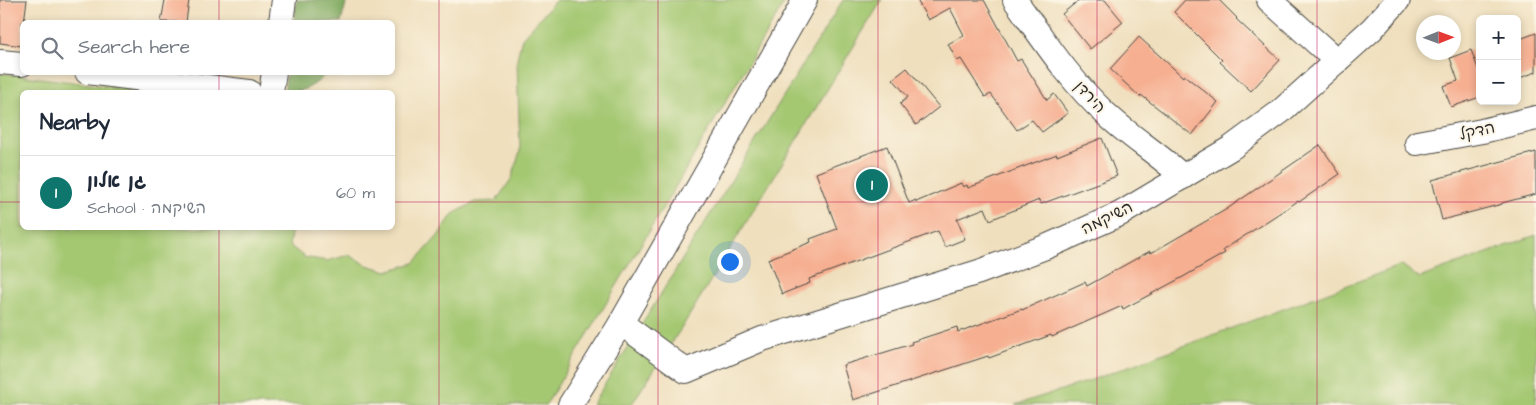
<!DOCTYPE html>
<html lang="en">
<head>
<meta charset="utf-8">
<style>
	body { margin:0; font-family:"Architects Daughter","Playpen Sans Hebrew",sans-serif; background:#f2f2f3; color:#1f2937 }
	.controls { position:absolute; right:15px; top:15px; display:grid; overflow:hidden; border-radius:8px; box-shadow:0 2px 8px #0003 }
	.controls button { width:45px; height:45px; display:grid; place-items:center; padding:0; border:0; border-bottom:1px solid #e0e1e3; background:#fff; color:#1f2937; font:25px sans-serif }
	.compass { position:absolute; left:1416px; top:15px; width:45px; height:45px; border-radius:50%; background:#fff; box-shadow:0 2px 8px #0003; rotate:89deg }
	.you { position:absolute; left:729px; top:261px; width:18px; height:18px; margin:-12px; border:4px solid #fff; border-radius:50%; background:#1a73e8; box-shadow:0 0 0 8px #1a73e833 }
	.badge { display:grid; place-items:center; width:32px; height:32px; border-radius:50%; background:#0f766e; color:#fff; font-size:16px; font-weight:700 }
	.pin { position:absolute; translate:-50% -50%; border:2px solid #fff; box-shadow:0 1px 5px #0006 }
	.list { margin:0; padding:0; list-style:none }
	h2 { display:flex; justify-content:space-between; align-items:center; height:65px; margin:0; padding:0 20px; font-size:21px }
	h2 small { font-size:16px; font-weight:400; color:#747a83 }
	.list li { display:grid; grid-template-columns:32px 1fr auto; gap:15px; align-items:center; box-sizing:border-box; height:75px; padding:0 20px; border-top:1px solid #e0e1e3 }
	.list b { display:block; font-size:19px; white-space:nowrap }
	.list p { margin:0; font-size:16px; white-space:nowrap; color:#747a83 }
	.list em { font-size:16px; font-style:normal; color:#747a83 }
	.icon { flex:none; width:28px; height:28px; fill:none; stroke:currentColor; stroke-width:2; stroke-linecap:round; stroke-linejoin:round }
	.map { position:relative; flex:none; width:1536px; height:405px; overflow:hidden }
	.search { position:absolute; background:#fff; box-shadow:0 2px 8px #0003; left:20px; top:20px; width:375px; height:55px; display:flex; align-items:center; gap:12px; box-sizing:border-box; padding:0 18px; border-radius:8px; color:#747a83; font-size:19px }
	.panel { position:absolute; background:#fff; box-shadow:0 2px 8px #0003; left:20px; top:90px; width:375px; height:140px; border-radius:8px }
	.map>svg:first-child { display:block }
	.green { fill:#a4c872; stroke:#687a4e }
	.forest { fill:#83ac64; stroke:#576c48 }
	.building { fill:#f6af91 }
	.lines { fill:none; stroke-linecap:round; stroke-linejoin:round }
	.minor-casing { stroke:#484641; stroke-width:26 }
	.minor { stroke:#fff; stroke-width:24 }
	.grid { fill:none; stroke:#c2185b; stroke-width:1; stroke-opacity:0.55 }
	.labels { text-anchor:middle; dominant-baseline:central; stroke-width:4; stroke-linejoin:round; paint-order:stroke }
	.street-label { font-size:16px; fill:#2b2b2b; stroke:#fcf5e5 }
</style>
</head>
<body>
<div class="map">
<svg width="1536" height="405" viewBox="0 0 1536 405">
	<rect width="100%" height="100%" fill="#fcf5e5"/>
	<filter id="ink" filterUnits="userSpaceOnUse"><feTurbulence type="fractalNoise" baseFrequency=".02" numOctaves="2"/><feDisplacementMap in="SourceGraphic" scale="10" xChannelSelector="R" yChannelSelector="G"/><feConvolveMatrix kernelMatrix="1 2 1 2 8 2 1 2 1" color-interpolation-filters="sRGB"/></filter>
	<filter id="wash" filterUnits="userSpaceOnUse"><feTurbulence type="fractalNoise" baseFrequency=".0096" numOctaves="4" result="noise"/><feDisplacementMap in="SourceGraphic" scale="20" xChannelSelector="R" yChannelSelector="G"/><feGaussianBlur stdDeviation="1.12" result="paint"/><feColorMatrix in="noise" values="0 0 0 0 0 0 0 0 0 0 0 0 0 0 0 0 0 1.4 0 .05"/><feComposite in="paint" operator="in"/></filter>
	<g filter="url(#wash)">
		<rect width="100%" height="100%" fill="#efdfbd"/>
		<!-- green -->
		<g class="green">
			<polygon points="556,0 786,0 546,405 0,405 0,73 153,92 22,92 22,228 292,228 289,245 304,257 327,261 349,255 367,265 387,271 414,263 438,236 453,214 475,202 496,201 512,178 520,151 517,59 522,38"/>
			<polygon points="843,0 882,0 684,324 633,402 631,405 592,405"/>
			<polygon points="1536,235 1536,405 1015,405 1086,382 1402,265 1419,278"/>
		</g>
		<!-- forest -->
		<g class="forest">
			<polygon points="297,0 347,0 341,22 294,22"/>
			<path d="M287 73V72L327 73C315 86 302 93 284 92Z"/>
		</g>
		<g id="blocks">
			<!-- building -->
			<g class="building">
				<polygon points="0,0 27,0 24,22 22,22 22,46 0,43"/>
				<polygon points="165,0 189,0 186,22 161,22"/>
				<polygon points="917,0 984,0 1017,61 1021,59 1047,100 1054,94 1068,113 1042,132 1032,120 1017,130 991,94 985,97 961,59 957,61 948,44 964,35 950,8 928,20"/>
				<polygon points="1079,0 1105,0 1123,22 1090,49 1062,14"/>
				<polygon points="1185,0 1219,0 1237,18 1236,19 1280,60 1251,91 1220,62 1222,60 1174,12"/>
				<polygon points="1536,33 1536,72 1517,79 1517,40"/>
				<polygon points="1139,37 1183,77 1184,75 1218,102 1192,135 1141,95 1140,97 1110,69"/>
				<polygon points="1471,50 1480,74 1480,97 1451,107 1443,86 1458,81 1450,58"/>
				<polygon points="907,68 939,107 916,125 900,104 908,97 893,79"/>
				<polygon points="1102,138 1117,176 1041,204 1039,200 990,220 985,208 957,219 965,239 945,247 938,231 809,279 810,283 782,294 768,259 811,242 810,239 837,229 816,173 887,146 909,203 916,200 916,202 961,183 963,187 967,185 968,188 1057,154 1057,156"/>
				<polygon points="1320,145 1340,174 1299,202 1298,201 1223,250 1225,253 1183,277 1123,309 1122,306 1052,337 1051,335 989,358 988,356 853,400 843,365 912,344 911,342 957,327 958,332 1022,309 1022,310 1085,282 1087,286 1150,251 1151,253 1227,209"/>
				<polygon points="1536,152 1536,194 1502,203 1502,204 1442,220 1432,180"/>
			</g>
		</g>
	</g>
	<g filter="url(#ink)">
		<use href="#blocks" fill-opacity="0" stroke="#484641" stroke-width="1"/>
		<g class="lines">
			<defs>
				<g id="minor">
					<path d="M1015 0C1043 39 1070 81 1106 114 1130 137 1159 154 1183 177"/>
					<polyline points="1269,0 1337,61"/>
					<polyline points="281,22 284,0"/>
					<polyline points="0,62 22,64"/>
					<polyline points="87,72 249,92"/>
					<polyline points="271,92 274,72"/>
					<polyline points="1417,143 1482,131 1536,118"/>
					<polyline points="621,323 686,371 762,339 979,272 1048,246 1120,214 1231,148 1280,112 1372,29 1398,0"/>
					<polyline points="570,405 621,323 805,0"/>
				</g>
			</defs>
			<!-- minor casing -->
			<use href="#minor" class="minor-casing"/>
			<!-- minor -->
			<use href="#minor" class="minor"/>
		</g>
	</g>
	<!-- grid -->
	<path class="grid" d="M219 0V22M439 0V405M658 0V405M878 0V405M1097 0V405M1317 0V405M219 72V92M0 202H22M392 202H1536M219 228V405"/>
	<g class="labels">
		<!-- street labels -->
		<g class="street-label">
			<text transform="translate(1090 97) rotate(47)">הירדן</text>
			<text transform="translate(1477 131) rotate(-12)">הדקל</text>
			<text transform="translate(1107 218) rotate(-26)">השיקמה</text>
		</g>
	</g>
</svg>
<div class="controls">
<button>+</button>
<button>−</button>
</div>
<svg class="compass" viewBox="-18 -18 36 36"><path d="M0-13l5 13h-10z" fill="#e53935"/><path d="M0 13l5-13h-10z" fill="#747a83"/></svg>
<div class="you"></div>
<div class="pin badge" style="left:872px;top:185px">1</div>
<div class="search"><svg class="icon" aria-label="search" viewBox="0 0 24 24"><circle cx="10" cy="10" r="6"/><path d="M15 15l6 6"/></svg>Search here</div>
<section class="panel">
<h2>Nearby<small></small></h2>
<ul class="list">
<li><span class="badge">1</span><div><b>גן אלון</b><p>School · השיקמה</p></div><em>60 m</em></li>
</ul>
</section>
</div>
</body>
</html>
